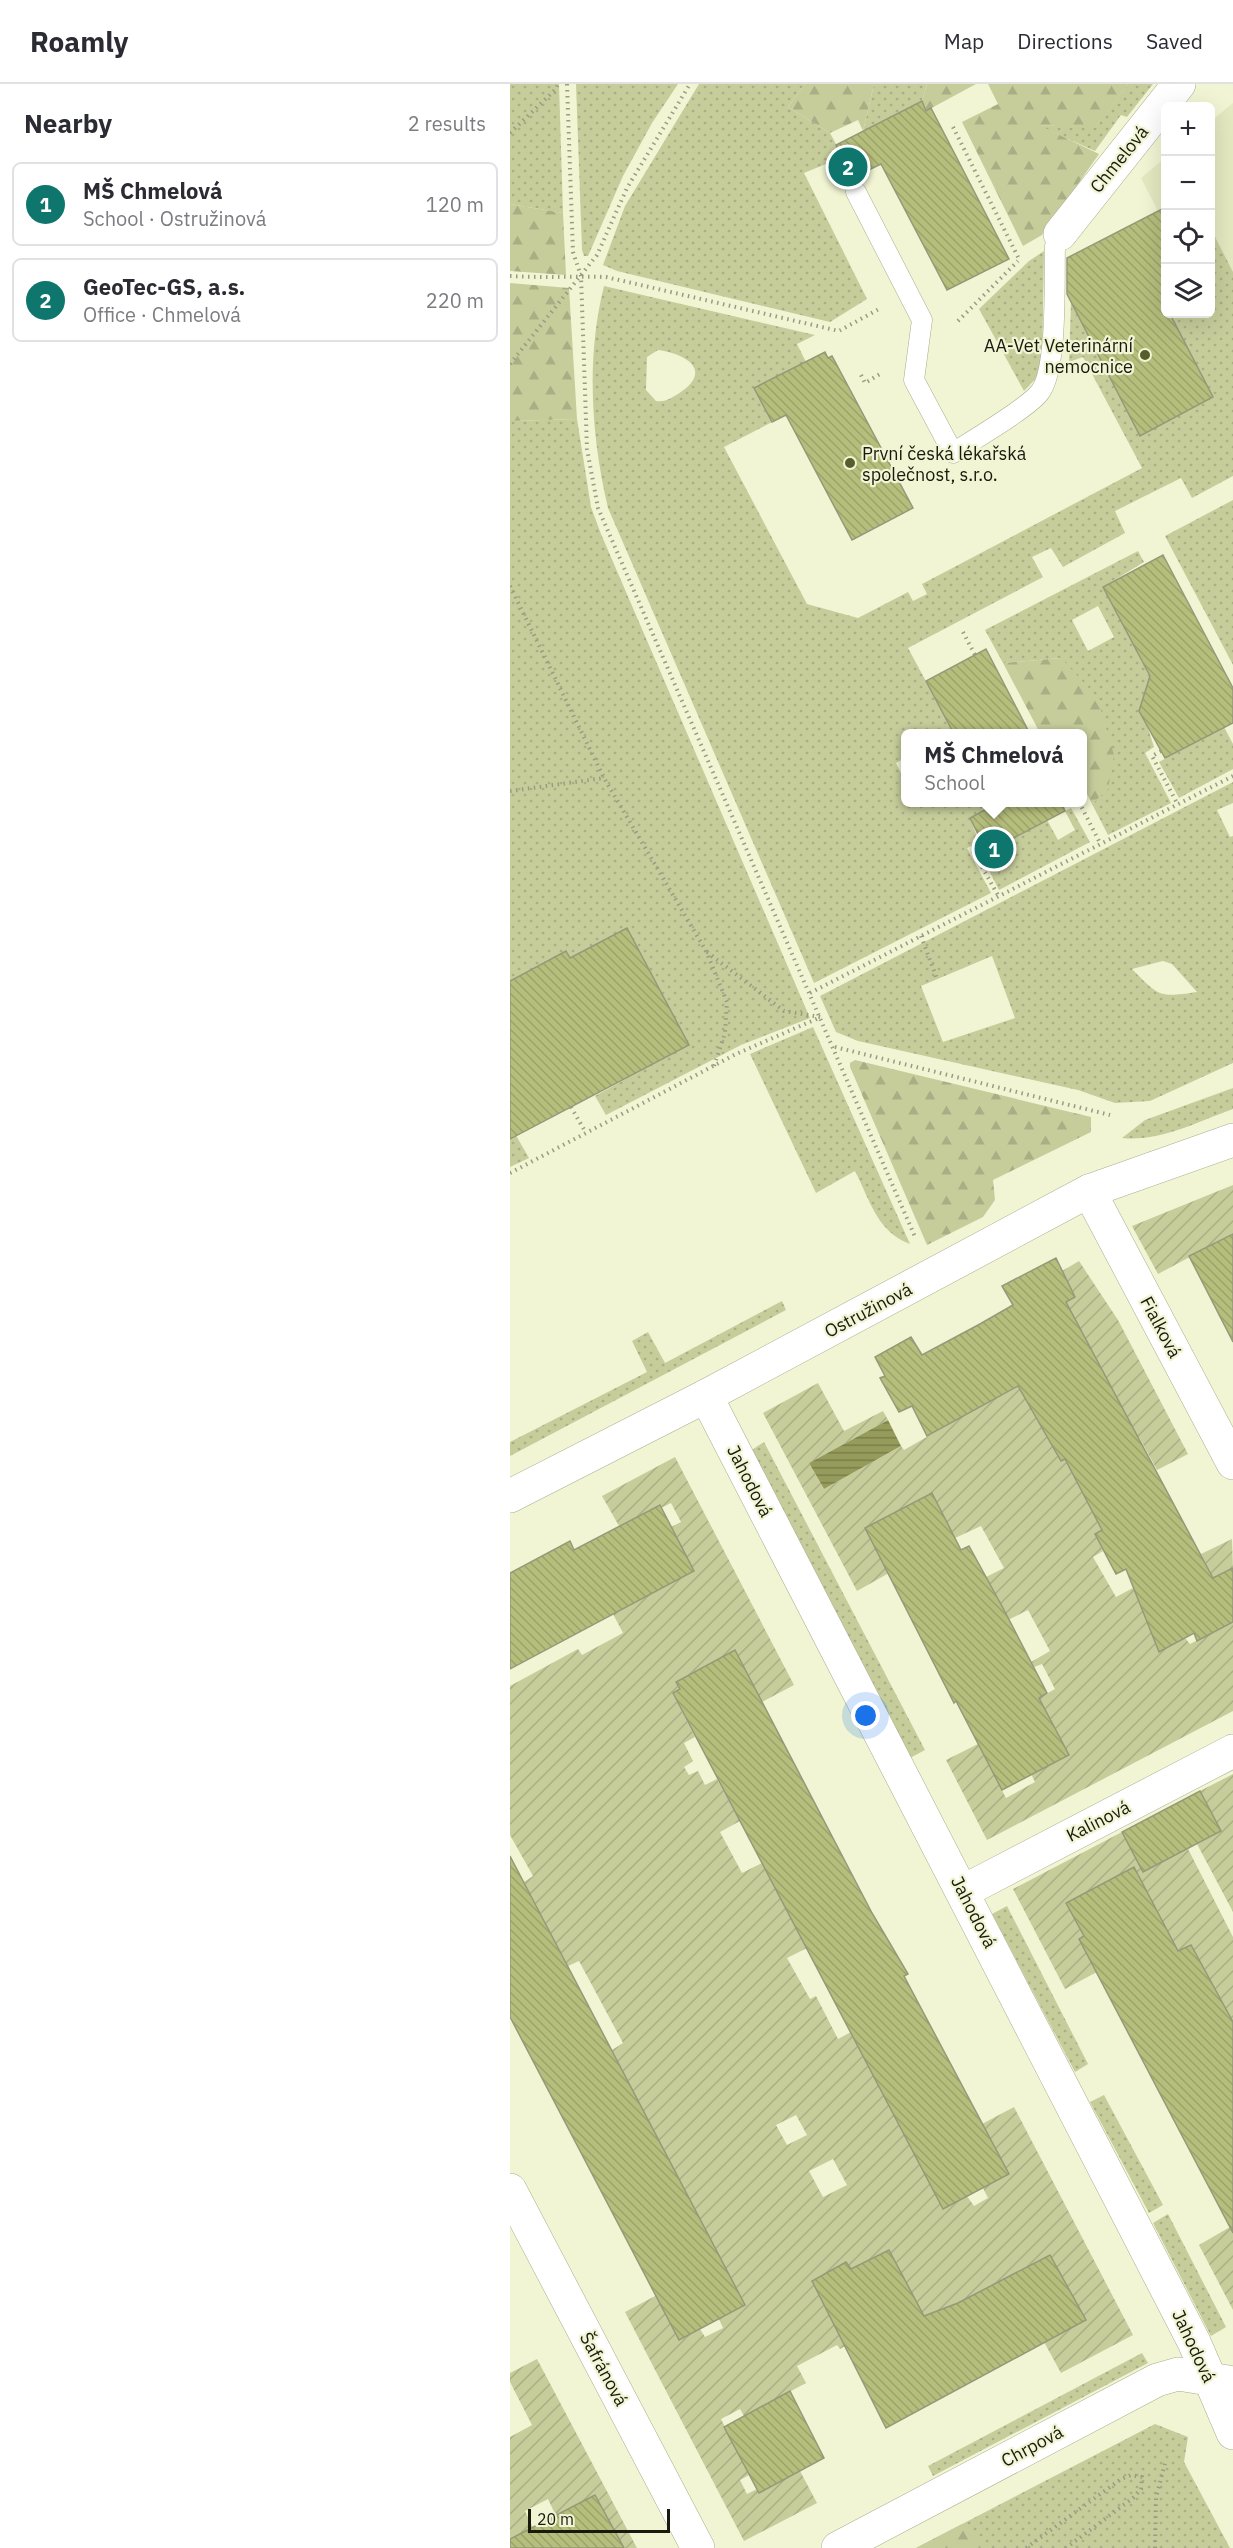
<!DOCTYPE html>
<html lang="en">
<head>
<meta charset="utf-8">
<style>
	body { margin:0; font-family:"IBM Plex Sans",sans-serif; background:#f2f2f3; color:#2b2b33 }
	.controls { position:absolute; right:18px; top:18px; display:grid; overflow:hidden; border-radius:9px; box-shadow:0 6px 24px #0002 }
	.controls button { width:54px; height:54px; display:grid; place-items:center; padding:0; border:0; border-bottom:2px solid #e1e1e2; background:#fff; color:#2b2b33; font:30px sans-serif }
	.scale { position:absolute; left:18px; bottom:15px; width:142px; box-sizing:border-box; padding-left:6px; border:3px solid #181a0e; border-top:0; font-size:16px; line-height:21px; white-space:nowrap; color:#181a0e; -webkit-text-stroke:4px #f1f5d4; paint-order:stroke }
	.you { position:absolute; left:356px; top:1632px; width:21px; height:21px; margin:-15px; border:4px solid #fff; border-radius:50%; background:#1a73e8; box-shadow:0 0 0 9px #1a73e833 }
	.badge { display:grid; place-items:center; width:39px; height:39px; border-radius:50%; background:#0f766e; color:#fff; font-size:20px; font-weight:700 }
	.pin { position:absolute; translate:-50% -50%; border:3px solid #fff; box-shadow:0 2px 6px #0006 }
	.popup { position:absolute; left:391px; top:645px; width:186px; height:78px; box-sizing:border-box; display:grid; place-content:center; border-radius:9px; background:#fff; filter:drop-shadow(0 2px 4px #0005); font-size:20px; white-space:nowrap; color:#7c7c81 }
	.popup b { font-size:22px; color:#2b2b33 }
	.popup::after { content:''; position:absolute; left:50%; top:100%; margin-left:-12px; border:12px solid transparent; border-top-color:#fff }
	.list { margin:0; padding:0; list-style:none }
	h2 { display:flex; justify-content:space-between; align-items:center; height:78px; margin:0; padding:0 24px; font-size:26px }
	h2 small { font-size:20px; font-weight:400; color:#7c7c81 }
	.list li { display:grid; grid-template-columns:39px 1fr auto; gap:18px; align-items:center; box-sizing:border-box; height:84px; margin:0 12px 12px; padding:0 12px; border:2px solid #e1e1e2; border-radius:9px }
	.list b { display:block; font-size:22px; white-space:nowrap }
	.list p { margin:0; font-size:20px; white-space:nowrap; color:#7c7c81 }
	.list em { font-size:20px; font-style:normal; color:#7c7c81 }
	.icon { flex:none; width:33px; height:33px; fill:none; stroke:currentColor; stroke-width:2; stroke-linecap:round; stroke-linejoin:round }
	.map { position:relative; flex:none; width:723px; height:2464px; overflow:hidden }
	header { display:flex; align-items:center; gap:36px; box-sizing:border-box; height:84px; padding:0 30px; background:#fff; border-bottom:2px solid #e1e1e2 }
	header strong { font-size:28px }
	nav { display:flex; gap:33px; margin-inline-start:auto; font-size:21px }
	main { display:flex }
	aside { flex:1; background:#fff }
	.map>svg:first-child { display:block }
	.built { fill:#e4e9c1 }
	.grass { fill:url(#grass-dots); fill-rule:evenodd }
	.forest { fill:url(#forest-firs) }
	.garden { fill:url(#garden-furrows); fill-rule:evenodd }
	.water { fill:url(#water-rules) }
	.building { fill:url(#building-back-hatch); stroke:#95997a; stroke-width:1.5 }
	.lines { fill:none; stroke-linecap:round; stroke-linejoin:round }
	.lane-casing { stroke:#aaae8f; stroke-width:21 }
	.street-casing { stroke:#aaae8f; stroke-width:34 }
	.path { stroke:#989c83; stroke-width:4; stroke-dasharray:1.5 4.5; stroke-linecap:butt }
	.lane { stroke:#fff; stroke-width:20 }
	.street { stroke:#fff; stroke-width:33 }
	.poi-dot { fill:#585d2b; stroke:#f1f5d4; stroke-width:2 }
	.labels { text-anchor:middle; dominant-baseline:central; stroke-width:4.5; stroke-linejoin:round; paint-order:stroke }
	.street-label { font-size:18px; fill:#181a0e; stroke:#f1f5d4 }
	.poi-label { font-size:18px; fill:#181a0e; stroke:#f1f5d4; text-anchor:end }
</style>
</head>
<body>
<header>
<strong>Roamly</strong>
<nav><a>Map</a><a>Directions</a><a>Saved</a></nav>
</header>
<main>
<aside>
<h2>Nearby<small>2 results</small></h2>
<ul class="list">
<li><span class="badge">1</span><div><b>MŠ Chmelová</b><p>School · Ostružinová</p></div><em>120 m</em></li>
<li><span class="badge">2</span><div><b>GeoTec-GS, a.s.</b><p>Office · Chmelová</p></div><em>220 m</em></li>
</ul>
</aside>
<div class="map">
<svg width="723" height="2464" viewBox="0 0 723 2464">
	<defs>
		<pattern id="grass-dots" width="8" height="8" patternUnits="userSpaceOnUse" patternTransform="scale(1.5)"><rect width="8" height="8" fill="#c6cd9b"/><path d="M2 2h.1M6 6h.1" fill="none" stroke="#a9af84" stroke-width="1.8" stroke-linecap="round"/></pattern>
		<pattern id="forest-firs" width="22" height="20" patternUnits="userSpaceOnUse" patternTransform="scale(1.5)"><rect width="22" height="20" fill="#c6cd9b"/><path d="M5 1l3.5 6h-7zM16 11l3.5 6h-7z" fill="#a9af84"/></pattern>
		<pattern id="garden-furrows" width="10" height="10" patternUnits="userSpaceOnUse" patternTransform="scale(1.5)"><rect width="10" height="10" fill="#c6cd9b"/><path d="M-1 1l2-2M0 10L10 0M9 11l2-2" fill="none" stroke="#a9af84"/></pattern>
		<pattern id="water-rules" width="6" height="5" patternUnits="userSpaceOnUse" patternTransform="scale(1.5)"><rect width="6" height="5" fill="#959c5b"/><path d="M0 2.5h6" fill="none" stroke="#797e4a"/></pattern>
		<pattern id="building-back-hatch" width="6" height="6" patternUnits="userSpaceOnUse" patternTransform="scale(1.5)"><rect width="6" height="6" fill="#b6be7c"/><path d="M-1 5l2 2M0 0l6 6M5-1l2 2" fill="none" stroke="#9ca36a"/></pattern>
	</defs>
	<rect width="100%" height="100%" fill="#f1f5d4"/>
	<!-- built -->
	<g class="built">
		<polygon points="723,19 723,268 701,226 700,38"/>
		<polygon points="655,74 655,141 631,94"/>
	</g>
	<!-- grass -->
	<g class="grass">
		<polygon points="0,0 49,0 53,129 0,120"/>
		<polygon points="66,0 168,0 142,39 113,92 78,172 74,172 72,166"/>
		<polygon points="189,0 295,0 278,23 320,49 333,73 294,89 357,215 320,238 107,187 93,181 115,122"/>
		<polygon points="364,0 417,0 412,17 353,47"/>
		<polygon points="618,0 643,0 617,33 611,31 585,67 527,41 586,43"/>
		<path d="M701 145 723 188V392L682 414 671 394 605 427 615 449 553 483 541 464 522 473 533 493 398 564 444 649 396 650 395 674 386 679 393 693 395 692 396 718 431 719 433 722 439 719H480L482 722 460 734 469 758 457 764 481 809 304 899 98 424C81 352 76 274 94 202L305 251 287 260 296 278 245 304 262 338 214 363 297 520 348 534 398 508 403 517 417 510 412 500 632 384 573 273 559 278 561 218 630 351 703 313 660 230H700ZM148 266C177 270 204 287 168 310 159 315 156 318 146 317L136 306 137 273Z"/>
		<polygon points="534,167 532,288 514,307 469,225 519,177"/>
		<polygon points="67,335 81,423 91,450 300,934 231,961 96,1031 85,1012 179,960 60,874 57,868 0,897 0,337"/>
		<polygon points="723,416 723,581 655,452"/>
		<path d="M628 467 634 478 593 503 659 629 637 641 644 663 635 669 661 719 598 751 582 720 598 704 551 574 493 579 475 546ZM588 522 604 553 578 567 562 536Z"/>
		<polygon points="714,643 723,660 723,685 669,714 649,678"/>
		<path d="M723 698V719L707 726 720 753 723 752V979L640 1017 605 1019 568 1006 348 957 326 948 310 912ZM482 872 505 934 433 958 411 902ZM653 877 662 880 687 908C648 914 649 912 622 885Z"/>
		<polygon points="561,724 580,758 489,806 471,771 537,736 548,756 565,746 555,727"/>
		<path d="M303 943 400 1160C367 1148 360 1116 345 1087L306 1109 240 970Z"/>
		<path d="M723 1004V1025C687 1038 650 1058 612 1054L635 1036Z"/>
		<polygon points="0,1041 19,1074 0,1083"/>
		<polygon points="272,1217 276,1226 0,1372 0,1358 137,1288 122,1257 138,1248 155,1279"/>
		<polygon points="254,1358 415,1666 400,1674 240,1367"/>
		<polygon points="497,1822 578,1980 565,1988 482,1830"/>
		<polygon points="594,2011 653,2121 639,2129 580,2018"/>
		<polygon points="658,2130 716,2243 701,2252 643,2139"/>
		<polygon points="632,2269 638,2279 423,2392 418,2382"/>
		<polygon points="645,2340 678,2353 674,2378 720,2464 406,2464"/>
	</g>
	<!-- forest -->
	<g class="forest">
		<polygon points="295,0 364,0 353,47 348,36 320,49 278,23"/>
		<polygon points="417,0 466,0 416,27 412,17"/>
		<polygon points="478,0 618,0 586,44 529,41 589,70 532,151 513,162 452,38 488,20"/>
		<polygon points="0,120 53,129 56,191 0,187"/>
		<polygon points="0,199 59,204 67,335 0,337"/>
		<polygon points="551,574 587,613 604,671 598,705 582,720 573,702 572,650 530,649 493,579"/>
		<polygon points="345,976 581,1033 581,1048 483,1096 485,1116 473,1133 417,1161 340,983 340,979"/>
		<polygon points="452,2440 481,2464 406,2464"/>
	</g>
	<!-- garden -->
	<g class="garden">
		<polygon points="723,1101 723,1150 648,1190 622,1142"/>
		<polygon points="569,1177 608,1236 678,1370 647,1386 629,1353 625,1356 541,1359 551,1377 558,1373 563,1391 592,1446 585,1450 593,1467 583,1473 606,1513 623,1504 636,1529 648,1543 641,1547 650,1567 675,1554 680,1560 723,1538 723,1627 477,1756 436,1676 468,1660 496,1714 525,1698 521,1690 559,1671 529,1614 545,1605 532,1580 524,1583 521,1578 540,1567 518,1526 490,1540 493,1525 476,1493 494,1484 471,1442 445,1454 422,1409 356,1444 379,1489 347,1507 253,1329 308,1299 334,1347 373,1327 378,1336 299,1379 314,1405 391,1362 394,1366 492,1310 556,1218 565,1213 552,1187"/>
		<path d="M165 1373 284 1601 252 1618 225 1566 166 1598 170 1605 163 1610 185 1653 174 1659 183 1677 174 1683 179 1691 188 1687 195 1701 207 1695 230 1737 210 1748 232 1789 252 1779 297 1864 277 1874 300 1915 306 1912 328 1955 341 1948 433 2124 457 2112 464 2122 478 2114 473 2104 498 2090 472 2040 504 2023 623 2251 551 2289 534 2258 575 2236 540 2171 378 2256 370 2242 330 2265 327 2261 287 2282 296 2299 234 2332 230 2325 211 2335 239 2391 230 2396 237 2410 247 2405 249 2409 290 2387 307 2419 234 2457 115 2228 147 2211 170 2256 190 2245 195 2253 213 2244 209 2235 235 2221 102 1966 113 1959 69 1877 58 1882 14 1798 23 1792 0 1751V1602L68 1565 72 1571 113 1549 103 1530 184 1487 161 1443 171 1438 161 1419 151 1424 149 1421 109 1442 92 1412ZM286 2031 297 2051 277 2061 266 2041ZM323 2075 337 2101 313 2113 299 2087ZM378 2166 390 2188 314 2219 303 2197 336 2178 341 2185Z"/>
		<polygon points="722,1455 723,1486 703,1494 691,1470"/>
		<polygon points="723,1690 723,1828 687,1760 711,1747 690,1707"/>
		<polygon points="612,1748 676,1761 723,1853 723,1967 707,1909 681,1861 663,1870 557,1819 574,1852 569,1855 587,1888 555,1905 503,1805"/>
		<polygon points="720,2143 723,2149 723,2226 689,2161"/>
		<polygon points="27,2275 127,2464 102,2464 111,2459 85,2411 46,2432 38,2415 15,2427 23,2444 0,2456 0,2353 22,2341 0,2298 0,2289"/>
	</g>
	<!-- water -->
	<polygon class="water" points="378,1336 391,1362 314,1405 299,1379"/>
	<!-- building -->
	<g class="building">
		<polygon points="412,17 416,27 421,24 499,175 437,206 371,80 344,93 326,61"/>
		<polygon points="656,123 656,230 660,230 703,313 630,352 557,210 557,174"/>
		<polygon points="315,268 318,274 322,272 403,424 342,456 276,331 262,338 244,304"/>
		<polygon points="653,471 723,604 723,639 655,674 629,627 640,592 593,503"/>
		<polygon points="476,565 520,650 444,650 416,597"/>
		<polygon points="480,718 551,718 555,727 477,768 460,734 482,722"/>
		<polygon points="117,844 179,961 0,1055 0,897 56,867 60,874"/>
		<polygon points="723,1150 723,1258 679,1172"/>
		<polygon points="546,1174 565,1213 556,1218 703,1494 723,1484 723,1538 687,1557 684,1549 649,1568 616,1485 606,1490 585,1450 592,1446 555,1375 551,1377 508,1302 417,1352 402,1322 389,1328 370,1294 375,1292 365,1273 401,1253 412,1271 470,1240 503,1221 492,1202"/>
		<polygon points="422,1409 451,1466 459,1462 493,1524 537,1609 529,1614 559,1671 492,1706 446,1617 444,1619 355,1444"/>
		<polygon points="150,1421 184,1487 0,1585 0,1489 60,1457 64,1466"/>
		<polygon points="225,1566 362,1829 398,1890 394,1892 499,2090 433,2125 163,1609 170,1605 166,1598"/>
		<polygon points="690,1707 711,1747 633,1788 612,1748"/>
		<polygon points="0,1772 235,2221 169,2256 0,1933"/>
		<polygon points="624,1783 668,1867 681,1861 723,1938 723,2149 569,1855 574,1852 556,1819"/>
		<polygon points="379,2166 414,2232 448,2219 540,2171 576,2236 376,2344 302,2197 336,2178 341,2185"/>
		<polygon points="280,2307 314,2374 249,2409 214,2343"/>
		<polygon points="85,2411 114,2464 0,2464 0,2455"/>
	</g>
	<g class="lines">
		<defs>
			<path id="lane" d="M346 108 412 236 404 296 443 369C464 355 517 325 530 308 548 285 544 194 545 162L550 150"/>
			<g id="street">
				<polyline points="550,150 669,0"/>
				<polyline points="579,1107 723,1379"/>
				<polyline points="196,1312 684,2258 723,2349"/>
				<polyline points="0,1412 196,1312 579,1107 723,1056"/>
				<polyline points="454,1807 723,1667"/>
				<polyline points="0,2106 188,2464"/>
				<polyline points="328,2464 647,2296 668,2290 718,2298"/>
			</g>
		</defs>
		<!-- lane casing -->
		<use href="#lane" class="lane-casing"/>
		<!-- street casing -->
		<use href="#street" class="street-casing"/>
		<!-- path -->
		<g class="path">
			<polyline points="57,0 63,168 71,192 77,365 88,424 406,1155"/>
			<polyline points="443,43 509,175"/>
			<polyline points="0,49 46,5 48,0"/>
			<path d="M0 192C32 194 64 192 96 193L329 247 369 225"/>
			<polyline points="448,237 508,177"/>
			<polyline points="0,280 87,171 117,104 180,0"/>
			<polyline points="351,291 355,299 370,290"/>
			<polyline points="0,502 94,694 196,867 217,918 215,949 204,982"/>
			<polyline points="453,548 465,571"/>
			<polyline points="651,667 642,672 668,721"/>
			<polyline points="0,707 94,694"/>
			<polyline points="569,718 590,759"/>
			<polyline points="473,761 463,767 489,813"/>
			<polyline points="411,852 427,895"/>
			<polyline points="197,868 274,927 310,933"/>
			<polyline points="300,909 723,692"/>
			<polyline points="325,963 600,1031"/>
			<polyline points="61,1023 76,1049"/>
			<polyline points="0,1089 226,970 311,933"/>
			<polyline points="516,2464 611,2395 621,2391 632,2393 631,2405 623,2414 556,2464"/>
			<polyline points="645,2464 646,2414 655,2379"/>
		</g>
		<!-- lane -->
		<use href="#lane" class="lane"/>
		<!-- street -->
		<use href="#street" class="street"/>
	</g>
	<!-- markers -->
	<g class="poi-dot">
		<circle cx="635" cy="271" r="6"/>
		<circle cx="340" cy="379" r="6"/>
	</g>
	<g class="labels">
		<!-- street labels -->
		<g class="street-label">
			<text transform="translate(609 75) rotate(-51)">Chmelová</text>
			<text transform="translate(358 1226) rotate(-28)">Ostružinová</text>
			<text transform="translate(651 1243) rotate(62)">Fialková</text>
			<text transform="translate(240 1397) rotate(63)">Jahodová</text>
			<text transform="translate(588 1737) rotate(-27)">Kalinová</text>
			<text transform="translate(464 1828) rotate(63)">Jahodová</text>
			<text transform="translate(684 2262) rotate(65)">Jahodová</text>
			<text transform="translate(94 2285) rotate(62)">Šafránová</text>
			<text transform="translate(522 2362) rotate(-28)">Chrpová</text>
		</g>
		<!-- poi labels -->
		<g class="poi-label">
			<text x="623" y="261">AA-Vet Veterinární<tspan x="623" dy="21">nemocnice</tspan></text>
			<text x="352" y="369" text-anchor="start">První česká lékařská<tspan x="352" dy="21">společnost, s.r.o.</tspan></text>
		</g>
	</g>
</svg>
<div class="controls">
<button>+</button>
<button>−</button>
<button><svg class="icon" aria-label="locate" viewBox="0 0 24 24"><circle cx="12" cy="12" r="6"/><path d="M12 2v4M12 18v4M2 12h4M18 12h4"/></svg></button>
<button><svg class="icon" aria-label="layers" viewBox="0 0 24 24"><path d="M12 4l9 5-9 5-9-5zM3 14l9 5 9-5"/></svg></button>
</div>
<div class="scale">20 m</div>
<div class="you"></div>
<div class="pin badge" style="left:484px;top:765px">1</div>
<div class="popup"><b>MŠ Chmelová</b>School</div>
<div class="pin badge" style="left:338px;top:83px">2</div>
</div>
</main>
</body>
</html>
